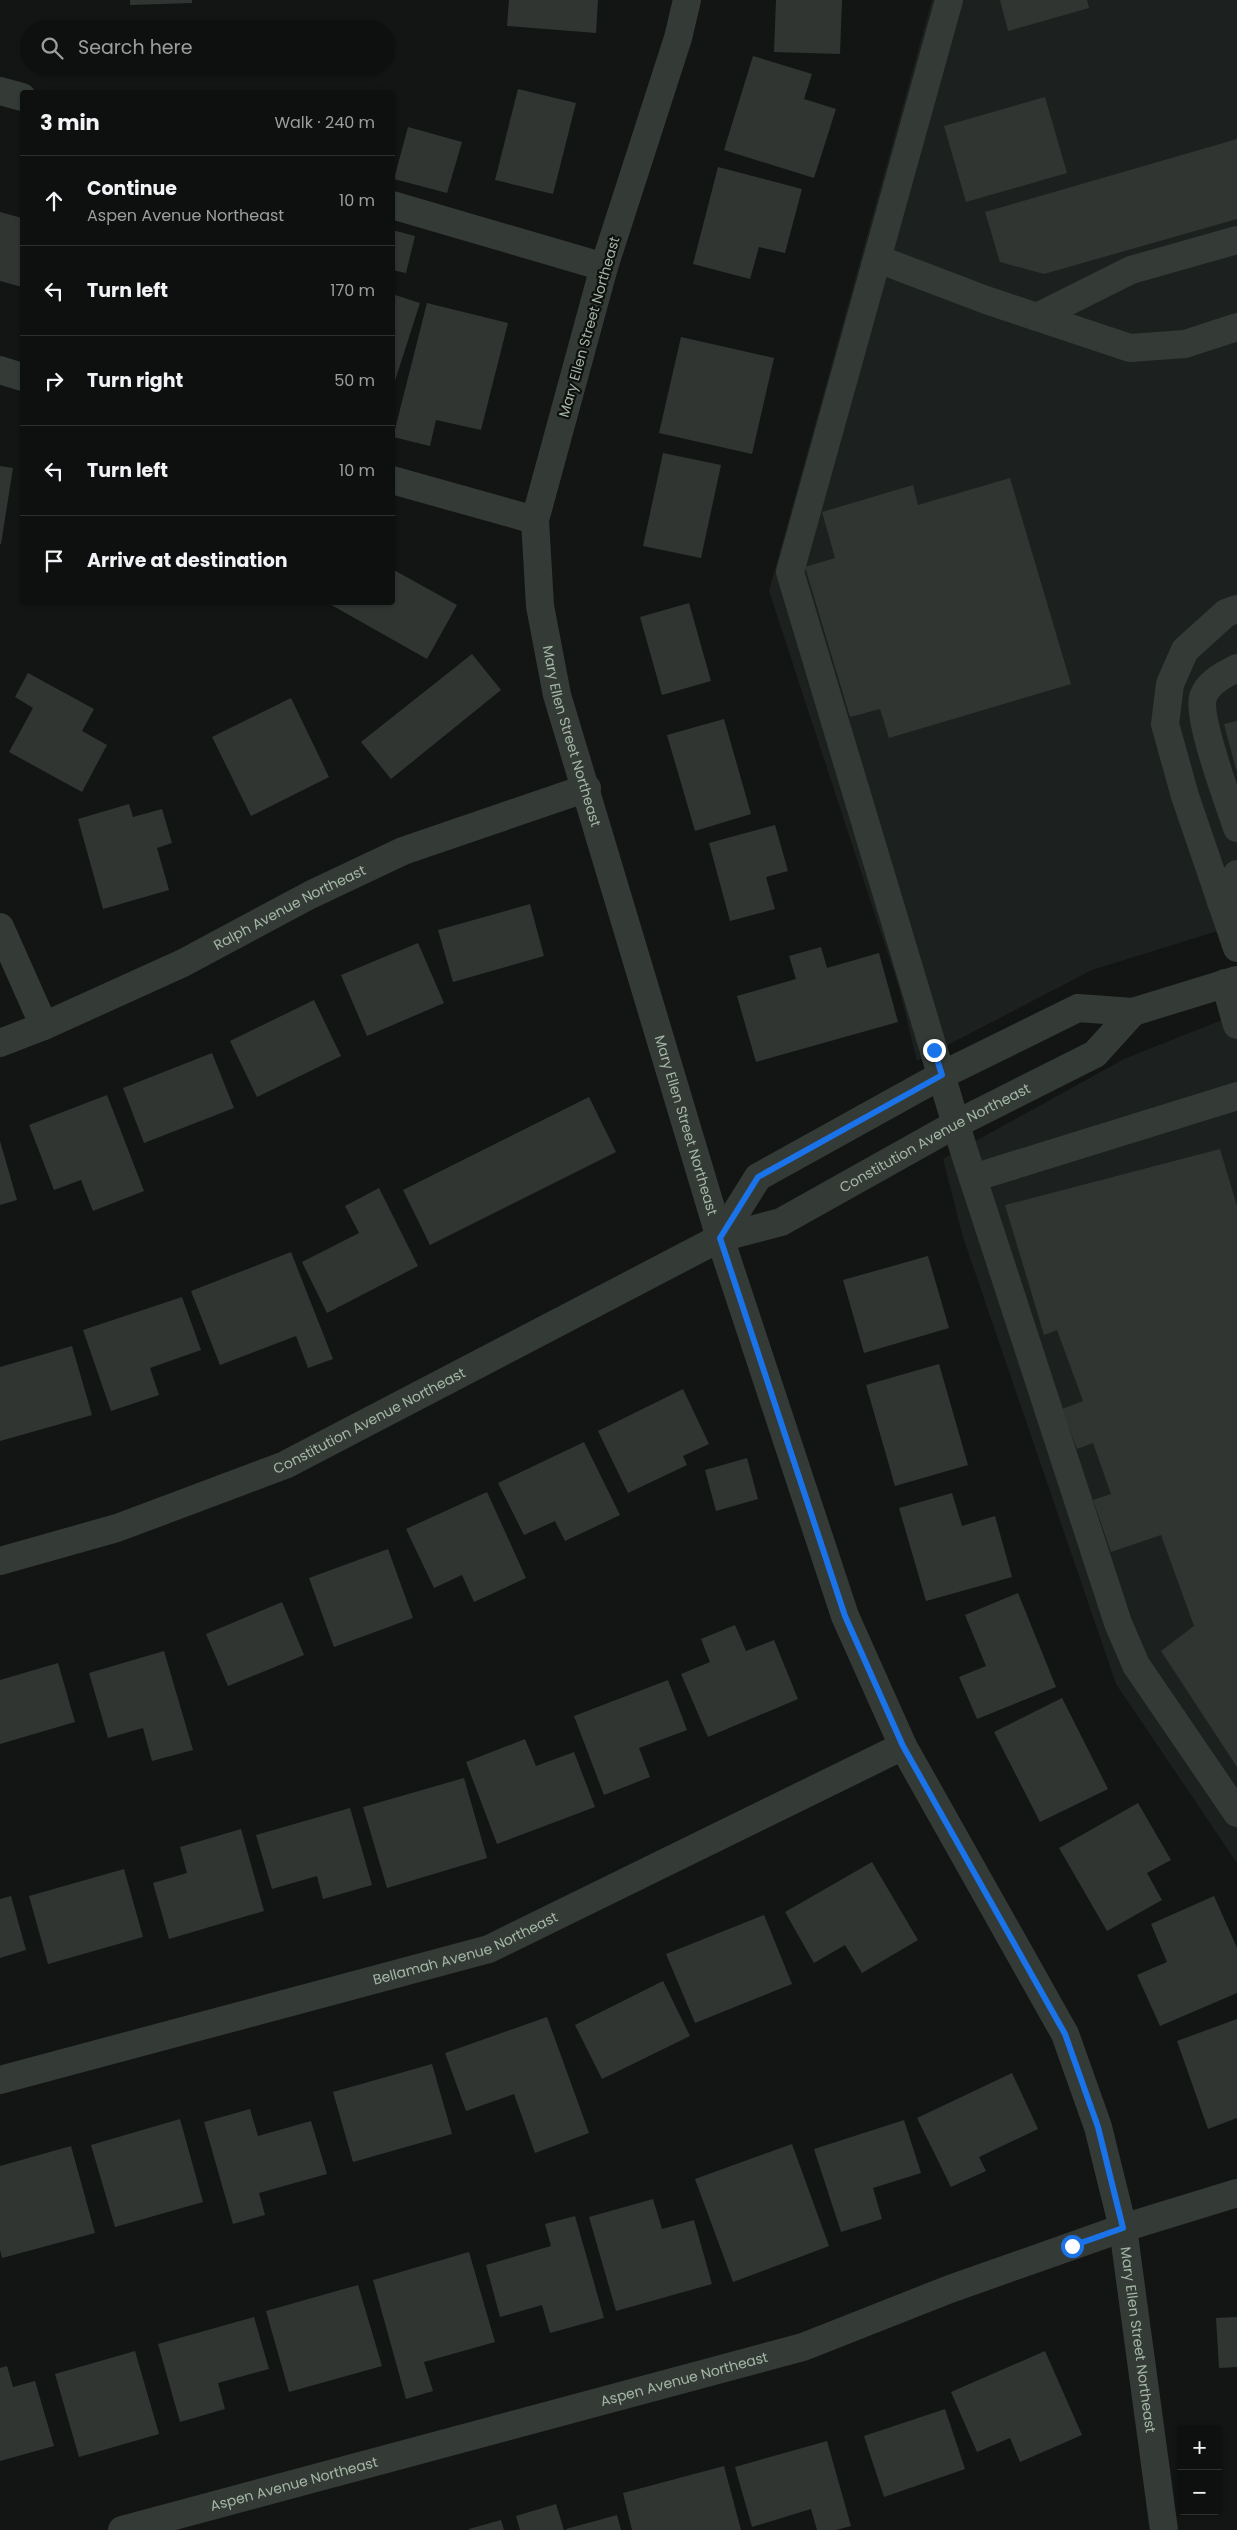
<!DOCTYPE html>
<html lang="en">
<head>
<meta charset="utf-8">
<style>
	body { margin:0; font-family:Poppins,sans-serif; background:#1c1e1d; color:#f1f3f6 }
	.controls { position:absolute; right:15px; bottom:15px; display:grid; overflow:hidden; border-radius:5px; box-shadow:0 1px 4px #0004 }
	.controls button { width:45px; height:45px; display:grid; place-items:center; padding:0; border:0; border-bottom:1px solid #2e302f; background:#0e100f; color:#f1f3f6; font:25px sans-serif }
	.stop { position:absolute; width:15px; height:15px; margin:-11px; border:4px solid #1a73e8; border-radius:50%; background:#fff }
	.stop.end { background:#1a73e8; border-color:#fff; box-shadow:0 1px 5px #0008 }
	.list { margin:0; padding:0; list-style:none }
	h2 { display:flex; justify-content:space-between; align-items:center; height:65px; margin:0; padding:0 20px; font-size:21px }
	h2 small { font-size:16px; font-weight:400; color:#9b9d9e }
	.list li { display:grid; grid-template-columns:32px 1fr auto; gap:15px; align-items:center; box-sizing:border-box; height:90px; padding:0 20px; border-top:1px solid #2e302f }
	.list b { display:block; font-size:19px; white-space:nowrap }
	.list p { margin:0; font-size:16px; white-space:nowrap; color:#9b9d9e }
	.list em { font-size:16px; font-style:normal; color:#9b9d9e }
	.icon { flex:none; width:28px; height:28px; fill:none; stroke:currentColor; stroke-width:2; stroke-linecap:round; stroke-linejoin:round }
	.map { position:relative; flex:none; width:1237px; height:2530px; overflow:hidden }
	.search { position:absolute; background:#0e100f; box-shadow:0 1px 4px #0004; left:20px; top:20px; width:375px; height:55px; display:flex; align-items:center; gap:12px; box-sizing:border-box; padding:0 18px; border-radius:28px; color:#9b9d9e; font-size:19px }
	.panel { position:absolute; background:#0e100f; box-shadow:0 1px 4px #0004; left:20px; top:90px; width:375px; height:515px; border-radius:5px }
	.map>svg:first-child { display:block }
	.built { fill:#1c201e }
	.building { fill:#303532 }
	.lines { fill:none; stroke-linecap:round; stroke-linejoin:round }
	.minor { stroke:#343b36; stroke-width:28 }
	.route { stroke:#1a73e8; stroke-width:6 }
	.labels { text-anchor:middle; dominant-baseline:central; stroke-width:4.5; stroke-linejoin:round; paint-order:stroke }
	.street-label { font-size:14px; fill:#a4b7a6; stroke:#0f100f }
</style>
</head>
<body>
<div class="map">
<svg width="1237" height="2530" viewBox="0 0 1237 2530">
	<rect width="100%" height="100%" fill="#131514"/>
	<!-- built -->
	<g class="built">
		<polygon points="932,0 1237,0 1237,925 1092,970 917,1061 899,988 769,591"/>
		<polygon points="1237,1014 1237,1863 1116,1684 963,1237 943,1159 1124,1059"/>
	</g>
	<!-- building -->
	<g class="building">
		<polygon points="130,0 192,0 192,3 130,5"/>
		<polygon points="509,0 598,0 596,33 507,26"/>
		<polygon points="776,0 842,0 840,54 774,52"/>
		<polygon points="1000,0 1087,0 1089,8 1008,31"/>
		<polygon points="753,56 812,74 804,99 836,109 814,178 724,150"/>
		<polygon points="518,89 576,103 553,194 495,180"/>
		<polygon points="1045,97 1067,173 966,202 944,126"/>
		<polygon points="408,127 462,142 447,193 394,179"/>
		<polygon points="1237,139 1237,219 1044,274 1000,262 985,212"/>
		<polygon points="718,167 802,189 785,253 759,247 750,279 693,264"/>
		<polygon points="0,212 22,218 22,287 0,281"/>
		<polygon points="392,230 415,236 406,273 392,270"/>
		<polygon points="392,294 420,303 393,387 392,387"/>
		<polygon points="427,303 508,323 481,430 436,420 430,446 393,437"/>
		<polygon points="681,337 774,358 752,454 659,433"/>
		<polygon points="663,453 721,465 701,558 643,546"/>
		<polygon points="0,466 13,468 1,544 0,544"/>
		<polygon points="1010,478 1071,684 889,738 880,709 850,717 805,567 835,558 822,512 913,485 918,505"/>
		<polygon points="392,569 457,605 427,659 326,602 392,602"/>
		<polygon points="689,603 711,681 662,695 640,617"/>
		<polygon points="472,654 501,690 391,779 361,742"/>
		<polygon points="28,673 94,709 82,731 107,745 82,792 9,752 33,708 15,697"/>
		<polygon points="291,698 329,777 251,816 212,737"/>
		<polygon points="724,719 751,814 695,831 667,735"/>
		<polygon points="1237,721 1237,769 1236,769 1224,724"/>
		<polygon points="129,804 133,817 162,809 172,843 157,848 169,890 103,909 78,819"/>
		<polygon points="775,825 788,871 766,877 775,909 730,921 709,843"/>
		<polygon points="530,904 544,956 453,982 438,930"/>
		<polygon points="418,943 444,1003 367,1036 341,975"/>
		<polygon points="821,947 827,968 879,953 898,1022 756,1062 737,996 796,979 789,956"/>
		<polygon points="314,1000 341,1056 257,1097 230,1041"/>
		<polygon points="212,1053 234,1108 144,1143 123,1088"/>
		<polygon points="107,1095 144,1191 93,1211 81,1180 54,1190 29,1125"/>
		<polygon points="589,1097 616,1152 430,1245 403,1190"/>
		<polygon points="0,1141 17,1200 0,1205"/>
		<polygon points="1220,1149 1237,1206 1237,1767 1161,1651 1194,1626 1161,1535 1111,1552 1093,1500 1111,1494 1093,1443 1077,1449 1062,1409 1083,1401 1057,1330 1044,1335 1005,1205"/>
		<polygon points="379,1188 418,1266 327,1313 302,1262 359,1233 345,1206"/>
		<polygon points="291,1252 333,1359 308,1368 296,1336 220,1365 191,1291"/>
		<polygon points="928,1256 949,1328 864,1353 843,1280"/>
		<polygon points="182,1297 201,1350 150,1368 159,1395 111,1411 83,1330"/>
		<polygon points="72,1346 92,1415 0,1441 0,1367"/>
		<polygon points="939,1364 968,1465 895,1486 866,1385"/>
		<polygon points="683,1389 709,1444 683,1456 687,1465 628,1493 598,1431"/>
		<polygon points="584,1442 620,1515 565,1541 555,1521 524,1535 498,1483"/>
		<polygon points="747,1458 758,1499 716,1511 705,1470"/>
		<polygon points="487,1492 526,1578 474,1602 462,1575 434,1588 406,1529"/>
		<polygon points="952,1493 962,1526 995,1516 1012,1577 926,1601 899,1508"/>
		<polygon points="388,1549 413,1618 334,1647 309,1578"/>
		<polygon points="1018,1593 1056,1687 977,1719 959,1677 986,1666 965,1615"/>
		<polygon points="282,1602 304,1655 228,1686 206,1634"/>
		<polygon points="735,1625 746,1651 774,1640 798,1699 708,1737 681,1674 710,1662 701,1639"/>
		<polygon points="164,1651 193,1750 152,1761 143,1728 108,1738 89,1673"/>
		<polygon points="58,1663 75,1722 0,1744 0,1680"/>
		<polygon points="668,1680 687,1730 639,1748 650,1777 604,1795 574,1716"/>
		<polygon points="1062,1698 1108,1789 1040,1822 994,1732"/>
		<polygon points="525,1739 536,1766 574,1752 595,1807 497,1844 466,1762"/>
		<polygon points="464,1778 487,1858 387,1888 363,1807"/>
		<polygon points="1138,1803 1171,1860 1147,1873 1162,1900 1107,1931 1059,1848"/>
		<polygon points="350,1808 372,1885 323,1899 317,1876 272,1889 256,1835"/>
		<polygon points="241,1829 264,1911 169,1939 153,1883 187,1873 180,1847"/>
		<polygon points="872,1862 918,1940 862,1973 845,1945 814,1963 785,1912"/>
		<polygon points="124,1869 143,1937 48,1964 29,1896"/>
		<polygon points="11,1896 26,1950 0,1958 0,1899"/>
		<polygon points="1214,1896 1237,1948 1237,1993 1160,2026 1137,1975 1167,1962 1151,1924"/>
		<polygon points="764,1915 792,1984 695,2023 666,1954"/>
		<polygon points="663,1981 690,2036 602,2079 575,2025"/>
		<polygon points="547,2017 589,2133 535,2153 514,2094 466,2111 445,2053"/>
		<polygon points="1237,2019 1237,2118 1208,2129 1177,2041"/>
		<polygon points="432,2064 452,2134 353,2162 333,2092"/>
		<polygon points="1012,2073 1038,2129 979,2157 986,2171 951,2187 917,2118"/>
		<polygon points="250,2109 258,2136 311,2121 327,2174 259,2193 265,2215 233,2224 204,2122"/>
		<polygon points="180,2119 203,2202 115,2227 91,2145"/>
		<polygon points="904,2120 921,2173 873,2188 882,2219 841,2232 814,2149"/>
		<polygon points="792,2144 829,2246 733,2282 695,2179"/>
		<polygon points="71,2146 95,2233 2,2258 0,2250 0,2166"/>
		<polygon points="653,2199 662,2229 694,2220 712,2284 616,2311 589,2217"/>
		<polygon points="575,2216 604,2318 550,2333 542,2305 500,2317 486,2265 551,2246 545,2224"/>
		<polygon points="469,2252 495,2342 424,2362 433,2391 406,2399 373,2280"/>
		<polygon points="358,2285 382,2366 289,2392 266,2311"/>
		<polygon points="254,2317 269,2369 218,2383 225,2409 180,2422 158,2344"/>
		<polygon points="1237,2317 1237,2367 1219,2368 1216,2318"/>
		<polygon points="135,2351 159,2434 79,2457 55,2374"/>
		<polygon points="1045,2351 1082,2435 1020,2462 1010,2438 977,2452 951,2392"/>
		<polygon points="7,2366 13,2387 35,2381 54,2446 0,2461 0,2368"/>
		<polygon points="945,2409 965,2469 884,2497 864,2436"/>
		<polygon points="827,2441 851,2526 836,2530 817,2530 811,2509 752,2527 735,2467"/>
		<polygon points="724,2466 741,2530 632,2530 623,2493"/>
		<polygon points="556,2504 564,2530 520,2530 516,2516"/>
		<polygon points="617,2515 621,2530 566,2530 566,2529"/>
		<polygon points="501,2520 504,2530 469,2530 469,2529"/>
	</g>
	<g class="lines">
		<!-- minor -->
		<g class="minor">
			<path id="s1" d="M687 0 678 38 604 267 535 520 540 606 557 695 720 1238 845 1616 903 1746 1065 2034 1098 2127 1123 2228 1164 2530"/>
			<polyline points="949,0 790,572 964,1151 1118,1623 1136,1665 1237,1813"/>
			<polyline points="0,91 22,97"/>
			<polyline points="392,205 604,267"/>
			<polyline points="878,259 986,300 1130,348 1185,344 1237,327"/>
			<polyline points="1037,317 1131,270 1237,240"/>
			<polyline points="0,370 22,377"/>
			<polyline points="392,480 535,520"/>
			<polyline points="1237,609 1226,613 1185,650 1170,684 1165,724 1185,796 1237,948"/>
			<path d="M1237 668C1224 675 1208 682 1203 697 1197 719 1229 803 1237 828"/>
			<polyline points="1221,902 1237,874"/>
			<polyline points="0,927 44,1026"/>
			<polyline points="1225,983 1237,1025"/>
			<path id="s2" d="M0 1043 44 1026 183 963 310 895 403 851 587 788"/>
			<polyline points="973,1178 1237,1096"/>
			<polyline points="720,1238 758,1177 942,1075 1078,1008 1133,1012 1237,980"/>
			<path id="s3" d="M0 1561 117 1528 285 1465 720 1238 781 1222 956 1124 1095 1054 1133 1012"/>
			<path id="s4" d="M0 2080 489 1949 903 1746"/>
			<path id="s5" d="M122 2530 803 2347 950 2289 1123 2228 1237 2193"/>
		</g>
	</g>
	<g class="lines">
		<!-- route -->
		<polyline class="route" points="934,1050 942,1075 758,1177 720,1238 845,1616 903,1746 1065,2034 1098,2127 1123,2228 1072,2246"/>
	</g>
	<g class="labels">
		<!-- street labels -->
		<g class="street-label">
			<text transform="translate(589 327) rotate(-74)">Mary Ellen Street Northeast</text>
			<text stroke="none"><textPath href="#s1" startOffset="762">Mary Ellen Street Northeast</textPath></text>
			<text stroke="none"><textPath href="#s2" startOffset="320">Ralph Avenue Northeast</textPath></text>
			<text stroke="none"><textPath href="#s1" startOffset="1168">Mary Ellen Street Northeast</textPath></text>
			<text stroke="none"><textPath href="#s3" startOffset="1030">Constitution Avenue Northeast</textPath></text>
			<text stroke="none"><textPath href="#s3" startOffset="396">Constitution Avenue Northeast</textPath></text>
			<text stroke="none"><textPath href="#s4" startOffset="484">Bellamah Avenue Northeast</textPath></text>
			<text stroke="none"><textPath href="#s1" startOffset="2472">Mary Ellen Street Northeast</textPath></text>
			<text stroke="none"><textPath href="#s5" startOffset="582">Aspen Avenue Northeast</textPath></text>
			<text stroke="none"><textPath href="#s5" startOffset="178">Aspen Avenue Northeast</textPath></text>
		</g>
	</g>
</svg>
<div class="controls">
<button>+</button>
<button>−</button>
</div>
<div class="stop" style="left:1072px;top:2246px"></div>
<div class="stop end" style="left:934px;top:1050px"></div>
<div class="search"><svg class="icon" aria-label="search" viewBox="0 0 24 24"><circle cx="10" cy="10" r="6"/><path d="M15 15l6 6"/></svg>Search here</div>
<section class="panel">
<h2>3 min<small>Walk · 240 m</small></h2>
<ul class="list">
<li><svg class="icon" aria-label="ahead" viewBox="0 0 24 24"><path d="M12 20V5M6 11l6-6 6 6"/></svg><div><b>Continue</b><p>Aspen Avenue Northeast</p></div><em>10 m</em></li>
<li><svg class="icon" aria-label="left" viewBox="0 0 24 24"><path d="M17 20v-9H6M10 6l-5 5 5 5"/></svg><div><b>Turn left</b></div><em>170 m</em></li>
<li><svg class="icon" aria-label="right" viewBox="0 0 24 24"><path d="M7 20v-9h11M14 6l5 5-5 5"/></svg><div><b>Turn right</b></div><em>50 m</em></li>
<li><svg class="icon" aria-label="left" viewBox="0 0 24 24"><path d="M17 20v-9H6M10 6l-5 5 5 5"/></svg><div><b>Turn left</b></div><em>10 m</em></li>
<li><svg class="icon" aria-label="arrive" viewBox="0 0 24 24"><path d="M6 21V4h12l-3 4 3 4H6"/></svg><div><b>Arrive at destination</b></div></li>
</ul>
</section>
</div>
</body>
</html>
